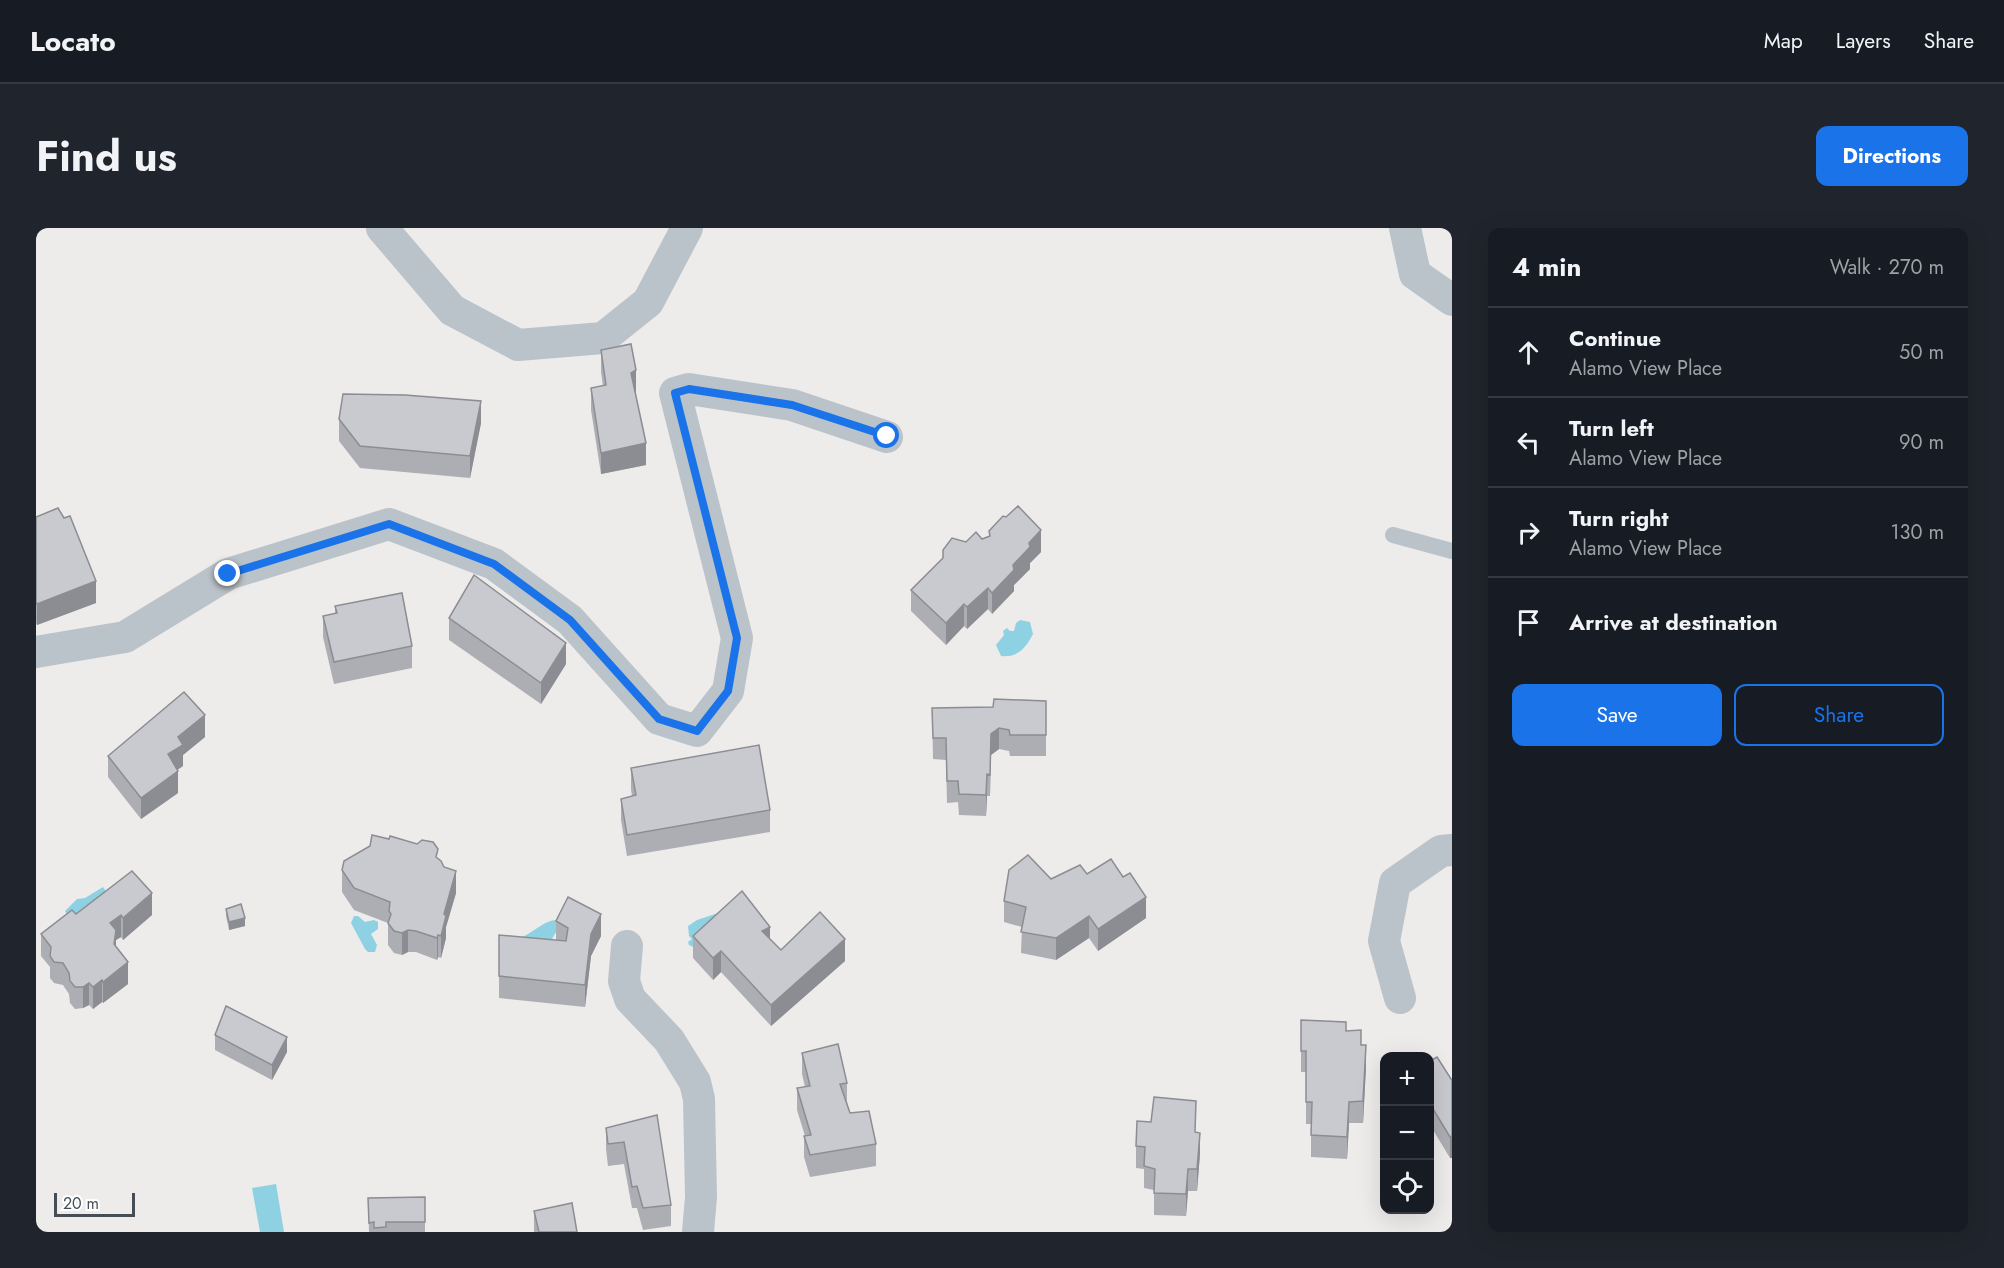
<!DOCTYPE html>
<html lang="en">
<head>
<meta charset="utf-8">
<style>
	body { margin:0; font-family:Jost,sans-serif; background:#20242c; color:#f1f3f6 }
	.controls { position:absolute; right:18px; bottom:18px; display:grid; overflow:hidden; border-radius:12px; box-shadow:0 6px 24px #0002 }
	.controls button { width:54px; height:54px; display:grid; place-items:center; padding:0; border:0; border-bottom:2px solid #363941; background:#171b24; color:#f1f3f6; font:30px sans-serif }
	.scale { position:absolute; left:18px; bottom:15px; width:81px; box-sizing:border-box; padding-left:6px; border:3px solid #454e56; border-top:0; font-size:16px; line-height:21px; white-space:nowrap; color:#454e56; -webkit-text-stroke:4px #fff; paint-order:stroke }
	.stop { position:absolute; width:18px; height:18px; margin:-14px; border:4px solid #1a73e8; border-radius:50%; background:#fff }
	.stop.end { background:#1a73e8; border-color:#fff; box-shadow:0 2px 6px #0008 }
	.list { margin:0; padding:0; list-style:none }
	h2 { display:flex; justify-content:space-between; align-items:center; height:78px; margin:0; padding:0 24px; font-size:26px }
	h2 small { font-size:20px; font-weight:400; color:#9ea1a6 }
	.list li { display:grid; grid-template-columns:39px 1fr auto; gap:18px; align-items:center; box-sizing:border-box; height:90px; padding:0 24px; border-top:2px solid #363941 }
	.list b { display:block; font-size:22px; white-space:nowrap }
	.list p { margin:0; font-size:20px; white-space:nowrap; color:#9ea1a6 }
	.list em { font-size:20px; font-style:normal; color:#9ea1a6 }
	.actions { display:flex; gap:12px; padding:18px 24px }
	.actions a { flex:1; padding:14px 0; border:2px solid #1a73e8; border-radius:12px; text-align:center; font-size:21px; color:#1a73e8 }
	.actions .main { background:#1a73e8; color:#fff }
	.icon { flex:none; width:33px; height:33px; fill:none; stroke:currentColor; stroke-width:2; stroke-linecap:round; stroke-linejoin:round }
	.map { position:relative; flex:none; width:1416px; height:1004px; overflow:hidden; border-radius:12px }
	header { display:flex; align-items:center; gap:36px; box-sizing:border-box; height:84px; padding:0 30px; background:#171b24; border-bottom:2px solid #363941 }
	header strong { font-size:28px }
	nav { display:flex; gap:33px; margin-inline-start:auto; font-size:21px }
	.intro { display:flex; align-items:center; justify-content:space-between; box-sizing:border-box; height:144px; padding:0 36px }
	h1 { margin:0; font-size:42px }
	.button { padding:15px 27px; border-radius:12px; background:#1a73e8; color:#fff; font-size:21px; font-weight:700 }
	main { display:flex; gap:36px; padding:0 36px }
	aside { flex:1; background:#171b24; border-radius:12px; box-shadow:0 6px 24px #0002 }
	.map>svg:first-child { display:block }
	.water { fill:#8dd1e2 }
	.lines { fill:none; stroke-linecap:round; stroke-linejoin:round }
	.lane { stroke:#bac3c9; stroke-width:16 }
	.street { stroke:#bac3c9; stroke-width:32 }
	.wall { fill:#acaeb3 }
	.shaded-wall { fill:#8c8d92 }
	.building { fill:#c8cad0; stroke:#8c8d92; stroke-width:1.5 }
	.route { stroke:#1a73e8; stroke-width:8 }
</style>
</head>
<body>
<header>
<strong>Locato</strong>
<nav><a>Map</a><a>Layers</a><a>Share</a></nav>
</header>
<div class="intro"><h1>Find us</h1><a class="button">Directions</a></div>
<main>
<div class="map">
<svg width="1416" height="1004" viewBox="0 0 1416 1004">
	<rect width="100%" height="100%" fill="#eeebeb"/>
	<!-- water -->
	<g class="water">
		<path d="M984 392 994 394 997 406C990 420 981 430 965 428L960 417 968 407 967 403 971 400 974 403H978L980 395Z"/>
		<polygon points="67,659 76,672 35,693 29,683 41,671 49,670"/>
		<polygon points="685,684 657,719 653,717 652,714 656,711 653,708 652,698 661,692"/>
		<polygon points="318,688 322,688 329,694 338,692 342,694 342,701 335,706 341,717 339,724 332,724 329,721 315,695"/>
		<path d="M519 692 524 694C523 702 517 707 515 714L486 709C498 704 506 694 519 692Z"/>
		<polygon points="240,956 248,1004 224,1004 216,960"/>
	</g>
	<g class="lines">
		<!-- lane -->
		<polyline class="lane" points="1357,307 1416,323"/>
		<!-- street -->
		<g class="street">
			<polyline points="346,0 416,82 482,117 567,110 612,74 651,0"/>
			<polyline points="1369,0 1379,46 1416,72"/>
			<polyline points="0,424 89,409 192,346 353,296 458,336 534,392 623,491 661,503 692,463 701,410 639,165 653,161 756,177 851,209"/>
			<polyline points="591,718 588,753 594,771 633,812 659,854 663,871 665,969 662,1004"/>
			<polyline points="1364,770 1348,713 1359,655 1405,623 1416,622"/>
		</g>
	</g>
	<!-- wall -->
	<g class="wall">
		<polygon points="565,122 600,164 599,165 610,237 565,246 555,182 555,160 567,158 565,144"/>
		<polygon points="303,191 445,195 434,250 324,240 303,213"/>
		<polygon points="0,289 60,375 1,397 0,395"/>
		<polygon points="953,303 1005,324 994,335 994,341 978,357 978,363 956,386 952,381 931,401 928,398 910,417 875,383 875,362 930,314 946,311 953,308"/>
		<polygon points="299,378 376,418 376,440 298,456 287,409 287,388 299,386"/>
		<polygon points="413,390 530,436 505,476 413,412"/>
		<polygon points="896,480 1010,494 1010,528 974,528 973,523 963,521 955,527 954,568 951,568 950,588 923,587 922,574 911,575 910,532 897,531"/>
		<polygon points="169,509 147,527 147,538 141,542 142,565 105,591 72,549 72,528"/>
		<polygon points="595,540 734,582 734,604 591,628 585,592 585,571 596,568 595,562"/>
		<polygon points="402,630 408,639 420,665 410,699 410,710 405,730 402,729 401,732 380,724 372,724 366,727 358,725 352,717 352,695 318,682 306,664 306,642"/>
		<polygon points="1051,646 1110,690 1062,723 1053,710 1020,732 985,725 986,699 968,694 968,673 1015,651"/>
		<polygon points="190,681 209,698 193,702 190,688"/>
		<polygon points="40,686 116,687 87,712 85,709 80,712 80,719 92,756 67,775 66,774 57,781 53,777 47,780 39,781 34,775 33,766 27,757 18,755 14,750 14,739 5,728 5,706"/>
		<polygon points="520,693 565,708 555,728 549,779 463,770 463,707 520,712"/>
		<polygon points="657,708 734,711 745,722 809,733 735,798 685,744 677,752 657,730"/>
		<polygon points="1265,792 1310,803 1325,817 1330,839 1327,895 1313,895 1311,931 1275,929 1275,896 1270,896 1270,844 1265,844"/>
		<polygon points="179,807 251,824 236,852 179,822"/>
		<polygon points="766,825 811,855 811,874 814,885 840,916 840,938 774,949 768,929 768,908 769,908 761,882 761,860 769,859 766,846"/>
		<polygon points="1394,833 1415,851 1416,851 1416,930 1414,930 1394,897"/>
		<polygon points="621,887 635,977 635,998 607,1002 601,980 596,980 588,936 572,938 570,921 570,900"/>
		<polygon points="1159,905 1164,926 1161,963 1152,963 1150,988 1118,987 1118,962 1108,960 1108,941 1100,940 1100,918"/>
		<polygon points="389,969 389,1004 333,1004 332,970"/>
		<polygon points="498,983 541,1004 498,1004"/>
	</g>
	<!-- shaded-wall -->
	<g class="shaded-wall">
		<polygon points="600,142 600,164 595,166 595,145"/>
		<polygon points="445,173 445,195 434,250 434,228"/>
		<polygon points="610,215 610,237 565,246 565,225"/>
		<polygon points="1005,302 1005,324 994,335 994,341 978,357 978,363 956,386 956,365 993,315"/>
		<polygon points="60,353 60,375 1,397 1,376"/>
		<polygon points="952,360 952,381 931,401 931,379"/>
		<polygon points="928,376 928,398 910,417 910,395"/>
		<polygon points="530,415 530,436 505,476 505,455"/>
		<polygon points="169,487 169,509 147,527 147,538 132,548 132,526 142,509"/>
		<polygon points="963,500 963,521 955,527 954,568 955,506"/>
		<polygon points="142,543 142,565 105,591 105,570"/>
		<polygon points="951,546 951,568 950,588 950,567"/>
		<polygon points="420,643 420,665 410,699 410,710 405,730 405,708 408,686"/>
		<polygon points="116,665 116,687 87,712 87,690"/>
		<polygon points="1110,669 1110,690 1062,723 1062,701"/>
		<polygon points="565,686 565,708 555,728 549,779 549,757 555,706"/>
		<polygon points="85,687 85,709 80,712 80,724 78,737 74,695"/>
		<polygon points="1053,688 1053,710 1020,732 1020,710"/>
		<polygon points="209,690 209,698 193,702 193,694"/>
		<polygon points="734,699 734,721 726,703"/>
		<polygon points="372,702 372,724 366,727 366,705"/>
		<polygon points="402,707 402,729 401,732 401,710"/>
		<polygon points="809,711 809,733 735,798 735,777"/>
		<polygon points="685,723 685,744 677,752 677,730"/>
		<polygon points="92,734 92,756 67,775 67,754"/>
		<polygon points="66,752 66,774 57,781 57,759"/>
		<polygon points="53,755 53,777 47,780 47,759"/>
		<polygon points="251,809 251,824 236,852 236,837"/>
		<polygon points="1330,817 1330,839 1327,895 1327,873"/>
		<polygon points="1313,874 1313,895 1311,931 1311,909"/>
		<polygon points="1164,905 1164,926 1161,963 1161,941"/>
		<polygon points="1416,908 1416,930 1414,930 1414,909"/>
		<polygon points="1152,941 1152,963 1150,988 1150,966"/>
	</g>
	<!-- building -->
	<g class="building">
		<polygon points="595,116 600,142 595,145 610,215 565,225 555,160 570,157 565,122"/>
		<polygon points="307,166 369,167 445,173 434,228 324,218 303,191"/>
		<polygon points="982,278 1005,302 993,315 994,319 977,337 978,342 956,365 952,360 931,379 928,376 910,395 875,362 907,330 907,322 916,310 930,314 940,304 946,311 954,308 953,303 967,288 970,289"/>
		<polygon points="22,280 28,290 34,288 60,353 1,376 0,374 0,289"/>
		<polygon points="438,347 530,415 505,455 413,390"/>
		<polygon points="366,365 376,418 298,434 287,388 301,385 299,378"/>
		<polygon points="148,464 169,487 142,509 147,517 132,526 142,543 105,570 72,528"/>
		<polygon points="958,471 1010,473 1010,507 974,507 973,502 963,500 955,506 954,547 951,546 950,567 923,566 922,553 911,553 910,510 897,510 896,480 957,479"/>
		<polygon points="723,517 734,582 591,607 585,571 600,567 595,540"/>
		<polygon points="336,607 353,611 354,608 381,616 386,612 397,614 402,621 400,629 405,633 408,639 420,643 408,686 410,688 405,708 402,707 401,710 380,703 372,702 366,705 358,703 352,695 355,686 353,683 354,674 318,660 306,642 308,633 334,618"/>
		<polygon points="992,627 1015,651 1044,637 1051,646 1075,631 1087,649 1094,645 1110,669 1062,701 1053,688 1020,710 985,704 990,679 968,673 973,642"/>
		<polygon points="96,643 116,665 87,690 85,687 74,695 80,702 78,716 92,734 67,754 66,752 57,759 53,755 47,759 39,759 34,753 33,745 27,735 18,734 14,728 15,719 5,706 36,682 40,686"/>
		<polygon points="706,663 734,699 726,703 745,722 784,684 809,711 735,777 685,723 677,730 657,708"/>
		<polygon points="532,669 565,686 555,706 549,757 463,748 463,707 530,713 532,700 520,693"/>
		<polygon points="205,676 209,690 193,694 190,681"/>
		<polygon points="190,778 251,809 236,837 179,807"/>
		<polygon points="1265,792 1310,794 1310,803 1325,802 1325,817 1330,817 1327,873 1313,874 1311,909 1275,907 1276,874 1270,874 1270,823 1265,823"/>
		<polygon points="802,816 811,855 804,856 814,885 833,883 840,916 774,927 768,908 775,907 761,860 774,858 766,825"/>
		<polygon points="1401,829 1415,851 1416,851 1416,908 1414,909 1394,876 1394,833"/>
		<polygon points="1118,869 1160,873 1159,904 1164,905 1161,941 1152,941 1150,966 1118,965 1119,941 1108,938 1109,919 1100,918 1101,893 1115,894"/>
		<polygon points="621,887 635,977 607,980 601,958 596,959 588,914 572,916 570,900"/>
		<polygon points="389,969 389,994 350,994 350,999 338,1000 338,994 333,995 332,970"/>
		<polygon points="536,975 541,1004 503,1004 498,983"/>
	</g>
	<g class="lines">
		<!-- route -->
		<polyline class="route" points="192,346 353,296 458,336 534,392 623,491 661,503 692,463 701,410 639,165 653,161 756,177 851,208"/>
	</g>
</svg>
<div class="controls">
<button>+</button>
<button>−</button>
<button><svg class="icon" aria-label="locate" viewBox="0 0 24 24"><circle cx="12" cy="12" r="6"/><path d="M12 2v4M12 18v4M2 12h4M18 12h4"/></svg></button>
</div>
<div class="scale">20 m</div>
<div class="stop" style="left:851px;top:208px"></div>
<div class="stop end" style="left:192px;top:346px"></div>
</div>
<aside>
<h2>4 min<small>Walk · 270 m</small></h2>
<ul class="list">
<li><svg class="icon" aria-label="ahead" viewBox="0 0 24 24"><path d="M12 20V5M6 11l6-6 6 6"/></svg><div><b>Continue</b><p>Alamo View Place</p></div><em>50 m</em></li>
<li><svg class="icon" aria-label="left" viewBox="0 0 24 24"><path d="M17 20v-9H6M10 6l-5 5 5 5"/></svg><div><b>Turn left</b><p>Alamo View Place</p></div><em>90 m</em></li>
<li><svg class="icon" aria-label="right" viewBox="0 0 24 24"><path d="M7 20v-9h11M14 6l5 5-5 5"/></svg><div><b>Turn right</b><p>Alamo View Place</p></div><em>130 m</em></li>
<li><svg class="icon" aria-label="arrive" viewBox="0 0 24 24"><path d="M6 21V4h12l-3 4 3 4H6"/></svg><div><b>Arrive at destination</b></div></li>
</ul>
<div class="actions"><a class="main">Save</a><a>Share</a></div>
</aside>
</main>
</body>
</html>
